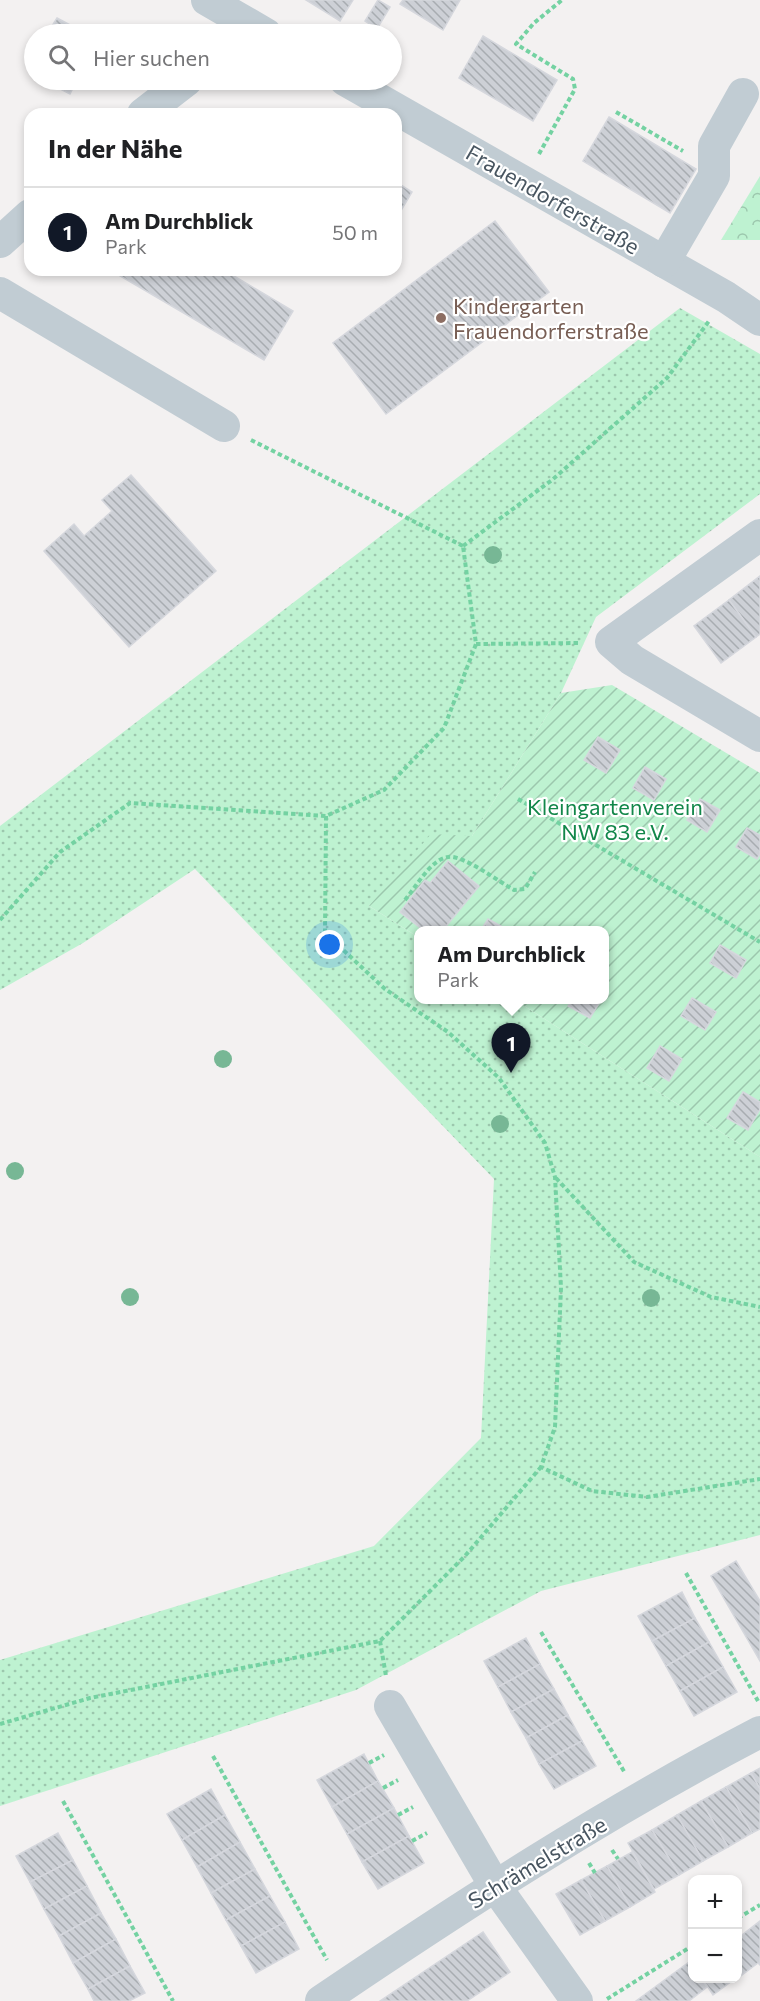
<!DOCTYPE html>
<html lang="de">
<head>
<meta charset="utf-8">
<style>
	body { margin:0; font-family:Commissioner,sans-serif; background:#f2f2f2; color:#202124 }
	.controls { position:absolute; right:18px; bottom:18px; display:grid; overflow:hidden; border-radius:12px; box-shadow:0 3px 9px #0003 }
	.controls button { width:54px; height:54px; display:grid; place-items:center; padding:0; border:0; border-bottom:2px solid #e0e0e0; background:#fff; color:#202124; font:30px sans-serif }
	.you { position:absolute; left:330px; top:945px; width:21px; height:21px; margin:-15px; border:4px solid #fff; border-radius:50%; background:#1a73e8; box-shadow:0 0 0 9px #1a73e833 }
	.badge { display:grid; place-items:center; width:39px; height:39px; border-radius:50%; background:#111827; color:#fff; font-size:20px; font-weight:700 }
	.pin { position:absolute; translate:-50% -50px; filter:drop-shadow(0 2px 3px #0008) }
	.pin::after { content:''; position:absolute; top:32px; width:21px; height:18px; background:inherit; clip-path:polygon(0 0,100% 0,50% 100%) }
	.popup { position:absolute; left:414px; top:926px; width:195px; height:78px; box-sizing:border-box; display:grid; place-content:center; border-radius:12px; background:#fff; filter:drop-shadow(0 2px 4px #0005); font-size:20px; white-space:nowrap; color:#757577 }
	.popup b { font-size:22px; color:#202124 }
	.popup::after { content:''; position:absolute; left:50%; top:100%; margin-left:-12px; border:12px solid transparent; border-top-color:#fff }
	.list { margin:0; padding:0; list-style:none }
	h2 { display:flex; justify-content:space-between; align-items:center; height:78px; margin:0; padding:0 24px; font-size:26px }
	h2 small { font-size:20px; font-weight:400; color:#757577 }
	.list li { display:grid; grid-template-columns:39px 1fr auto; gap:18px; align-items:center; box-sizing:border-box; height:90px; padding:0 24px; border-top:2px solid #e0e0e0 }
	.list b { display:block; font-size:22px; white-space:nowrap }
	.list p { margin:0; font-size:20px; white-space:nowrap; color:#757577 }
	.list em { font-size:20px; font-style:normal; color:#757577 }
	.icon { flex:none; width:33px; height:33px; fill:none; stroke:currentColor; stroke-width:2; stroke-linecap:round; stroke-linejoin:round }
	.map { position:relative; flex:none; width:760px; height:2001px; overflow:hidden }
	.search { position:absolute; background:#fff; box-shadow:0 3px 9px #0003; left:24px; top:24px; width:378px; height:66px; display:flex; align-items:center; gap:15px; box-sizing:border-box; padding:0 21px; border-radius:33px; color:#757577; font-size:22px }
	.panel { position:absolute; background:#fff; box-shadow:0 3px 9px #0003; left:24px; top:108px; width:378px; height:168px; border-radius:18px }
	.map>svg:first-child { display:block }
	.forest { fill:url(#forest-crowns) }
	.park { fill:url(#park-dots) }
	.garden { fill:url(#garden-furrows) }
	.building { fill:url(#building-back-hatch); stroke:#d5d7dd; stroke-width:1.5 }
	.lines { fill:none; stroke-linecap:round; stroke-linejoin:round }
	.path { stroke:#74d2a2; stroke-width:4; stroke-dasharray:4.5 3; stroke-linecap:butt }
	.minor { stroke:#c1ccd3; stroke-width:32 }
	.tree { fill:#77b795 }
	.education-dot { fill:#8d6e63; stroke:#fff; stroke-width:2 }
	.labels { text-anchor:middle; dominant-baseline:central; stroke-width:4.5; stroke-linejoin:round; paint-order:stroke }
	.street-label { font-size:22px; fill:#485560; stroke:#fff }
	.education-label { font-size:22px; fill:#785e54; stroke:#fff; text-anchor:start }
	.park-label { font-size:22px; fill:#12874a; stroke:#fff }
</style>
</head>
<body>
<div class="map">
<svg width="760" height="2001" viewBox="0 0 760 2001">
	<defs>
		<pattern id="forest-crowns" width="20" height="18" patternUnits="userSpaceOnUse" patternTransform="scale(1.5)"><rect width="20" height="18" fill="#bef2d1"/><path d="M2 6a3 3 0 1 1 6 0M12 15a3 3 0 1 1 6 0" fill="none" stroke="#9cc7ad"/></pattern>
		<pattern id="park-dots" width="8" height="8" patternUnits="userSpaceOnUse" patternTransform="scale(1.5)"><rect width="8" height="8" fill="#bef2d1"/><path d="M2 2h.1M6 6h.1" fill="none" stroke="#9cc7ad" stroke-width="1.8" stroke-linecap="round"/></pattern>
		<pattern id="garden-furrows" width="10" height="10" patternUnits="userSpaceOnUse" patternTransform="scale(1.5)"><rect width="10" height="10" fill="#bef2d1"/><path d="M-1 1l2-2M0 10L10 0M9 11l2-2" fill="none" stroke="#9cc7ad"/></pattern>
		<pattern id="building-back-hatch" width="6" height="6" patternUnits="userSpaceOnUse" patternTransform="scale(1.5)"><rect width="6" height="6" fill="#cdd0d6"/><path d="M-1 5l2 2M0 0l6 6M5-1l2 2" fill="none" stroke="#a8acb1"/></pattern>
	</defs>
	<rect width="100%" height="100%" fill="#f3f1f1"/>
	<!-- forest -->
	<polygon class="forest" points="760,176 760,240 721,240"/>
	<!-- park -->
	<polygon class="park" points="680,308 760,354 760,494 596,617 561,693 472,836 369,906 418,937 418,1000 515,1000 760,1157 760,1535 541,1591 356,1690 0,1806 0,1660 374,1546 481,1438 494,1179 195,869 83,943 0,990 0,826"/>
	<!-- garden -->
	<polygon class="garden" points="612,685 760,773 760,1157 515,1000 604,1000 604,930 418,930 418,937 369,906 431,834 472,836 561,693"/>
	<!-- building -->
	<g class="building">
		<polygon points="306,0 353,0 340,21"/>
		<polygon points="378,0 390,7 377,29 365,21"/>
		<polygon points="403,0 460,0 443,30 400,4"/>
		<polygon points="57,18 87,34 47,34"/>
		<polygon points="483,36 557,80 533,121 459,78"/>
		<polygon points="43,80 77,80 70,94"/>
		<polygon points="609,117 696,169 670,213 583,161"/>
		<polygon points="396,182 412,192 396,219"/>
		<polygon points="495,221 549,292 386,414 333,343"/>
		<polygon points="110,270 224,270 293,311 264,360"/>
		<polygon points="131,475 216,571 129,647 44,551 74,524 84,536 112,511 102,500"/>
		<polygon points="760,576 760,634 756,637 729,600"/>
		<polygon points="729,600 756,637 721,663 694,626"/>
		<polygon points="598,737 620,750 606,773 584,760"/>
		<polygon points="645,767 666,779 654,800 633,788"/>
		<polygon points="700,799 720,810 707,832 687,820"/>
		<polygon points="747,828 760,835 760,854 757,859 736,847"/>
		<polygon points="448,861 479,886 443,930 423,930 400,912 425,880 430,883"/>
		<polygon points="488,919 508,930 481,930"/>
		<polygon points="720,945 746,960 736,978 710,963"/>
		<polygon points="692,998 716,1012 705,1030 681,1016"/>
		<polygon points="572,1000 601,1000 590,1018 568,1006"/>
		<polygon points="660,1046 682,1059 669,1081 647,1068"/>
		<polygon points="743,1092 760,1102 760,1109 748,1130 727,1118"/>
		<polygon points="736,1561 760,1601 760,1661 711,1576"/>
		<polygon points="682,1592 695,1618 652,1641 638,1616"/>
		<polygon points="695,1618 709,1642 666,1666 652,1641"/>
		<polygon points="526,1638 540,1664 498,1687 484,1661"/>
		<polygon points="709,1642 723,1667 680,1691 666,1666"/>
		<polygon points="540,1664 554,1689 511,1712 498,1687"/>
		<polygon points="723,1667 737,1692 694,1716 680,1691"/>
		<polygon points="554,1689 568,1715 526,1738 511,1712"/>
		<polygon points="568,1715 582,1741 539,1764 526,1738"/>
		<polygon points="582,1741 596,1766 554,1789 539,1764"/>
		<polygon points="364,1754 378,1781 332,1807 317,1780"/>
		<polygon points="760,1768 760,1789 751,1773"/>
		<polygon points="751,1773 760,1789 760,1829 752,1833 726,1787"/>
		<polygon points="378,1781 394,1808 347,1834 332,1807"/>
		<polygon points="726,1787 752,1833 728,1847 701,1801"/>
		<polygon points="211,1789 225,1815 182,1840 167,1814"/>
		<polygon points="701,1801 728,1847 703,1861 677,1815"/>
		<polygon points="394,1808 409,1836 362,1862 347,1834"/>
		<polygon points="225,1815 240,1842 197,1867 182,1840"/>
		<polygon points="677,1815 703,1861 679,1875 652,1830"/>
		<polygon points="652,1830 679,1875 654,1889 628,1843"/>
		<polygon points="58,1833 73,1860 30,1882 16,1856"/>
		<polygon points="409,1836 424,1863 378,1889 362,1862"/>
		<polygon points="240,1842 255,1869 211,1893 197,1867"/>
		<polygon points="632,1852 655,1892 630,1907 607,1866"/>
		<polygon points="73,1860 87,1886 44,1909 30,1882"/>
		<polygon points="607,1866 630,1907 605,1921 581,1880"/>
		<polygon points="255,1869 270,1896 226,1920 211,1893"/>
		<polygon points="581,1880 605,1921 580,1935 556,1894"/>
		<polygon points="87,1886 101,1913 59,1936 44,1909"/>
		<polygon points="270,1896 285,1922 241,1946 226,1920"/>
		<polygon points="101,1913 116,1939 73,1963 59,1936"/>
		<polygon points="760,1921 760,1965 758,1963 738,1978 738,1938"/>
		<polygon points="285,1922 299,1949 256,1973 241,1946"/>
		<polygon points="483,1932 510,1972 467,2001 380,2001"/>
		<polygon points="116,1939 130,1966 88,1989 73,1963"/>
		<polygon points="689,1962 692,1967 692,1978 701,1978 707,1987 689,2001 636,2001"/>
		<polygon points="130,1966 145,1993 129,2001 94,2001 88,1989"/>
		<polygon points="702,1978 736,1978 713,1995"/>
	</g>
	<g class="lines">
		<!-- path -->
		<g class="path">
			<polyline points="616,112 683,151"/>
			<polyline points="539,154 575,89 573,79 516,44 534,23 562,0"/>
			<polyline points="251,440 463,546"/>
			<polyline points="463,546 552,480 667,378 709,321"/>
			<polyline points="476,644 580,643"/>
			<polyline points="518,799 760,942"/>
			<polyline points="326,816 325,933 385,989 448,1032 499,1078 545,1143 555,1177 561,1288 555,1427 541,1467 592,1491 647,1497 760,1479"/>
			<path d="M405 900C416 887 431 859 448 857 462 854 501 883 514 890L525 889 535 872"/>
			<polyline points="0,920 60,852 130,803 326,816 384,790 444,728 476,644 463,546"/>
			<polyline points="556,1178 634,1262 711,1297 760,1307"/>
			<polyline points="686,1573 758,1701"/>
			<polyline points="541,1632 625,1773"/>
			<polyline points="380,1641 386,1676"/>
			<polyline points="0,1724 90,1698 380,1641 465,1556 541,1467"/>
			<polyline points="213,1756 327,1960"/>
			<polyline points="369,1763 384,1755"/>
			<polyline points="383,1788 398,1780"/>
			<polyline points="63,1801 173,2001"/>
			<polyline points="398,1815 413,1807"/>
			<polyline points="412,1841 427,1833"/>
			<polyline points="612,1850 618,1859"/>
			<polyline points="589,1863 595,1873"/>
			<polyline points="738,1918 760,1905"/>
			<polyline points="607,1999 692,1946"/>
		</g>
		<!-- minor -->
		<g class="minor">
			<polyline points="207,0 266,34"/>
			<polyline points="345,80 726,297 760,320"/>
			<polyline points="143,114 187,80"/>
			<polyline points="0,242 30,215"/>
			<polyline points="664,262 714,176 714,146 743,94"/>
			<polyline points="0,293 224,426"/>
			<polyline points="760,535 611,642 632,660 760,736"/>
			<polyline points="390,1706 495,1886 577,2001"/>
			<path d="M321 2001C463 1905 608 1811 760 1732"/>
		</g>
	</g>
	<!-- trees -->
	<g class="tree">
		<circle cx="493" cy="555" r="9"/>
		<circle cx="223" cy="1059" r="9"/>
		<circle cx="500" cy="1124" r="9"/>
		<circle cx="15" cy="1171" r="9"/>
		<circle cx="130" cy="1297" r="9"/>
		<circle cx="651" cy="1298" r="9"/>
	</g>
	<!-- markers -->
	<circle class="education-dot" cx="441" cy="318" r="6"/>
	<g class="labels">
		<!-- street labels -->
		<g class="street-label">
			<text transform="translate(553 199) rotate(30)">Frauendorferstraße</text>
			<text transform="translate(537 1862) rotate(-31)">Schrämelstraße</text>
		</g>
		<!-- education labels -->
		<g class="education-label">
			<text x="453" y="305">Kindergarten<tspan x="453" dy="25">Frauendorferstraße</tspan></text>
		</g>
		<!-- park labels -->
		<g class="park-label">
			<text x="615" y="806">Kleingartenverein<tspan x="615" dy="25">NW 83 e.V.</tspan></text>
		</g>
	</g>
</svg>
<div class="controls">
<button>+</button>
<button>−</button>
</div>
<div class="you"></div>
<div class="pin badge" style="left:511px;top:1073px">1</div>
<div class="popup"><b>Am Durchblick</b>Park</div>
<div class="search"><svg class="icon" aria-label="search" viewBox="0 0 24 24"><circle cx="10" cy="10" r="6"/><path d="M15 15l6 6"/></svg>Hier suchen</div>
<section class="panel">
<h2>In der Nähe<small></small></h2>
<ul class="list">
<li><span class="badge">1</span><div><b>Am Durchblick</b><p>Park</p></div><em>50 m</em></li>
</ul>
</section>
</div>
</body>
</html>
